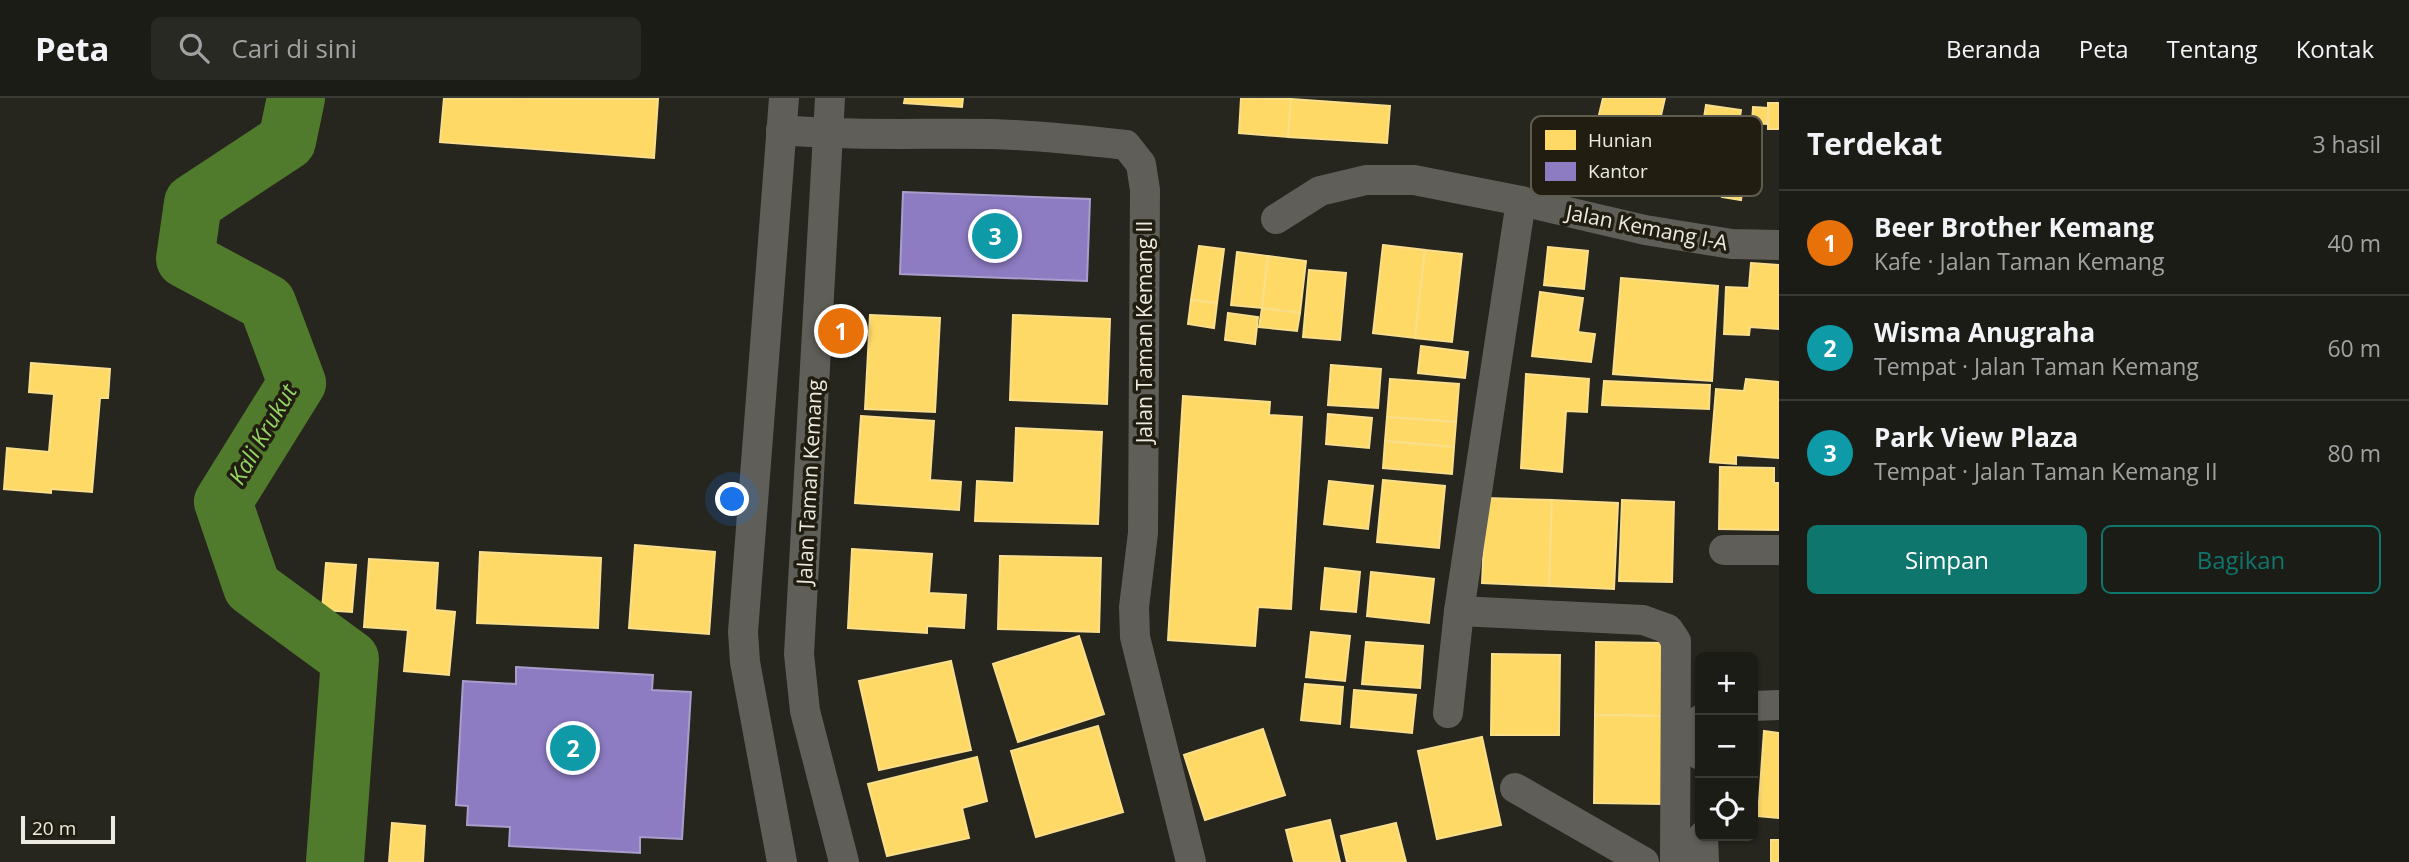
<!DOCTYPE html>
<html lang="id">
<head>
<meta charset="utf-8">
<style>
	body { margin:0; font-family:"Open Sans",sans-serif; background:#292923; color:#f1f3f6 }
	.controls { position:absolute; right:21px; bottom:21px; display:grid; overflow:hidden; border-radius:10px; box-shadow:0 2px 5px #0004 }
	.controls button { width:63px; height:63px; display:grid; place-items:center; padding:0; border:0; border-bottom:2px solid #3a3a35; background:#1c1c16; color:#f1f3f6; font:35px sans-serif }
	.scale { position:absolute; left:21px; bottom:18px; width:94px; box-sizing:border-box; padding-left:7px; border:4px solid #eceae1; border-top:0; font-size:19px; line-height:24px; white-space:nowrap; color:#eceae1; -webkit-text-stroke:5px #211e11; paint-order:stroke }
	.you { position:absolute; left:733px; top:402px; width:24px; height:24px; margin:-18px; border:5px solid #fff; border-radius:50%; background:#1a73e8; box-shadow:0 0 0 10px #1a73e833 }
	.badge { display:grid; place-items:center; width:46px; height:46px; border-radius:50%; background:#0f766e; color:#fff; font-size:23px; font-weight:700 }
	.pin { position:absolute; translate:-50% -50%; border:4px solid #fff; box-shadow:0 2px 7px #0006 }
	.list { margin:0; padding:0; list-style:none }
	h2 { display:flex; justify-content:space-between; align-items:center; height:91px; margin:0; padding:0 28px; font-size:30px }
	h2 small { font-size:23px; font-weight:400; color:#a0a1a1 }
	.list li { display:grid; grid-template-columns:46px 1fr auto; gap:21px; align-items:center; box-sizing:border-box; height:105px; padding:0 28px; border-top:2px solid #3a3a35 }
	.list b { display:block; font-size:26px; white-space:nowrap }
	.list p { margin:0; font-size:23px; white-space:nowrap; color:#a0a1a1 }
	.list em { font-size:23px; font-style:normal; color:#a0a1a1 }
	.actions { display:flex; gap:14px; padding:21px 28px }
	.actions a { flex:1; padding:16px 0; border:2px solid #0f766e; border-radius:10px; text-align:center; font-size:24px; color:#0f766e }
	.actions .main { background:#0f766e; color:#fff }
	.icon { flex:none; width:38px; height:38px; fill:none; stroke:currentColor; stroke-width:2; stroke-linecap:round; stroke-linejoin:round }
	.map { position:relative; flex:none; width:1779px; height:764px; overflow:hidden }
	header { display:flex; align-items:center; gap:42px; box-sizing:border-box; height:98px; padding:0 35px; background:#1c1c16; border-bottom:2px solid #3a3a35 }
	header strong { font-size:33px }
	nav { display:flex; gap:38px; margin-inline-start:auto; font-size:24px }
	.search { width:490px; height:63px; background:#292923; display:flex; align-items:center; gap:18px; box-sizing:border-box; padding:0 24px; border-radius:10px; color:#a0a1a1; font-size:26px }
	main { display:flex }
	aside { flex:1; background:#1c1c16 }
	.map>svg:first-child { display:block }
	.homes { fill:#ffd966; stroke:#f9de8b; stroke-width:2 }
	.offices { fill:#8e7cc3; stroke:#aa9dcc; stroke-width:2 }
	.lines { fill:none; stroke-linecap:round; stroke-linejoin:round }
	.river { stroke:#517b2c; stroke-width:58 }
	.street { stroke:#5f5e59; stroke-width:30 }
	.labels { text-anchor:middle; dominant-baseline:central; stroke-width:7; stroke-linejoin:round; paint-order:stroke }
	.street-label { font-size:21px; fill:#eceae1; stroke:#211e11 }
	.water-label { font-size:23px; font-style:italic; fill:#95d564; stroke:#211e11 }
	.key { fill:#211e11; stroke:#5e5b4f; stroke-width:2 }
	.key-label { font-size:19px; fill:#eceae1 }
</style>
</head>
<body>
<header>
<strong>Peta</strong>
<div class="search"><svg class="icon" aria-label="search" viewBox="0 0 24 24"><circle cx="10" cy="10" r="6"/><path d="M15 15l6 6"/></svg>Cari di sini</div>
<nav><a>Beranda</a><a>Peta</a><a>Tentang</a><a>Kontak</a></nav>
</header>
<main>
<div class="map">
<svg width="1779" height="764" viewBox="0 0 1779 764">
	<rect width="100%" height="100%" fill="#26251e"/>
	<!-- homes -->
	<g class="homes">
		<polygon points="444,0 658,1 654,60 440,44"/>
		<polygon points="905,0 963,0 962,9 904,5"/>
		<polygon points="1241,0 1291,1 1288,39 1239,35"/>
		<polygon points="1603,0 1665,0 1649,69 1590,55"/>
		<polygon points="1291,1 1390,8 1387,45 1288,39"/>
		<rect x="1768" y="5" width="11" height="26"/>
		<polygon points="1706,7 1741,12 1732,71 1745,73 1741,102 1722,99 1723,95 1693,91"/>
		<polygon points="1753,9 1768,10 1767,26 1752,25"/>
		<polygon points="1383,147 1425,152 1415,240 1373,235"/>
		<polygon points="1199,148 1224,151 1217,205 1191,202"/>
		<polygon points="1548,149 1588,153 1584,191 1544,187"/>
		<polygon points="1425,152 1462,156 1452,244 1415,240"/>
		<polygon points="1237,154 1268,158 1262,210 1231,207"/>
		<polygon points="1268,158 1306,163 1300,215 1262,210"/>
		<polygon points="1751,165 1779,167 1779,231 1750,229 1749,237 1724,236 1726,189 1749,190"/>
		<polygon points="1309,172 1346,175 1340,242 1303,239"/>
		<polygon points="1621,180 1718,188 1712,283 1613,276"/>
		<polygon points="1540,194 1583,200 1578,234 1595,236 1591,264 1532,258"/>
		<polygon points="1191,202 1217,205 1214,230 1188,226"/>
		<polygon points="1262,210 1300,215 1297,233 1259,229"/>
		<polygon points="1228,215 1258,219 1255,246 1225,242"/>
		<polygon points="870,217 940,220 935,314 865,311"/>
		<polygon points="1013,217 1110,221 1107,306 1010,302"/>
		<polygon points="1421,248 1468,254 1465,280 1418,275"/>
		<polygon points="31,265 110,271 108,300 100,300 92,394 51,391 51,395 4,391 7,350 49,354 54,296 29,294"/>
		<polygon points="1331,267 1381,271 1378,310 1328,307"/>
		<polygon points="1526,276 1589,281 1587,314 1566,313 1562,374 1521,370"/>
		<polygon points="1390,281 1459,286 1456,324 1387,319"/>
		<polygon points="1746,281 1779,284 1779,360 1736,357 1736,366 1710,364 1716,291 1744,293"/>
		<polygon points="1604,283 1710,287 1709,311 1602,307"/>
		<polygon points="1183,298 1270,304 1269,317 1302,319 1291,511 1258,509 1255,548 1168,542"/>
		<polygon points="1328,316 1372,320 1369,350 1326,346"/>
		<polygon points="861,318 934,323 930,382 961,384 959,412 855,405"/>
		<polygon points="1387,319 1456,324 1454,349 1385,343"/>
		<polygon points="1016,330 1102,334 1098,426 975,423 977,383 1014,385"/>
		<polygon points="1385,343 1454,349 1452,376 1383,370"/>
		<polygon points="1720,369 1774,370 1774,385 1779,385 1779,432 1719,431"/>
		<polygon points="1383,382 1445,388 1439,450 1377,444"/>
		<polygon points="1329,383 1373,388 1368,431 1324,426"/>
		<polygon points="1486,400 1552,402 1549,488 1482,485"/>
		<polygon points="1552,402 1618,405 1614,491 1549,488"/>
		<polygon points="1622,402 1674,404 1672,484 1619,483"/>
		<polygon points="635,447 715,454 709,536 629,530"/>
		<polygon points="852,451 932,456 929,495 966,497 964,530 927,528 927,535 848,530"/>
		<polygon points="480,454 601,460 598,530 477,525"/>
		<polygon points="1000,458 1101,460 1099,534 998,531"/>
		<polygon points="369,461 438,465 435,512 455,514 449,577 404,573 408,532 364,529"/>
		<polygon points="326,465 356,467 352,514 322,512"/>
		<polygon points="1325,470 1360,474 1356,514 1321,511"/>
		<polygon points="1371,474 1434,481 1429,525 1367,518"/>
		<polygon points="1311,534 1350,538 1345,583 1306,579"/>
		<polygon points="1079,538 1104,616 1018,644 993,566"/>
		<polygon points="1366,544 1423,548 1420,590 1362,586"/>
		<polygon points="1596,544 1666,545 1665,618 1595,617"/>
		<polygon points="1492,556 1560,557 1559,637 1491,637"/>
		<polygon points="951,563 971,652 879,672 859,583"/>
		<polygon points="1305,586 1343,589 1340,626 1301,622"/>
		<polygon points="1354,592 1416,597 1412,635 1351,629"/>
		<polygon points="1595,617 1665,618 1663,706 1594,705"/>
		<polygon points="1098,628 1123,714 1036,739 1011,653"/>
		<polygon points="1263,631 1285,697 1205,722 1184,657"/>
		<polygon points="1764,633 1779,635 1779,720 1758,718"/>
		<polygon points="1482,639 1501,727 1437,741 1418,653"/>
		<polygon points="977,659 987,703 962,710 969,740 887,758 868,686"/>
		<polygon points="1330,722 1340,764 1294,764 1286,732"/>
		<polygon points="392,725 425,728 423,764 389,764"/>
		<polygon points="1396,725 1406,764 1347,764 1341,738"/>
		<rect x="1771" y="742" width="8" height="22"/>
	</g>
	<!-- offices -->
	<g class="offices">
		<polygon points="903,94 1090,101 1087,183 900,176"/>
		<polygon points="516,569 653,577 652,592 691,594 682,741 640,739 640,755 509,748 510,729 467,727 468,708 456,707 463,583 516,586"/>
	</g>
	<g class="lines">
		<!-- river -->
		<polyline class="river" points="296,0 287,43 193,105 185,161 267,205 297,285 223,404 252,489 350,561 335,764"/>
		<!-- street -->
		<g class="street">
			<polyline points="830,0 799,556 805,613 844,764"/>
			<path d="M781 32C851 38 921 35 991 36 1036 37 1081 42 1126 47L1141 66 1145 92 1143 435 1134 509 1135 539 1191 764"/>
			<polyline points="1276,121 1320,93 1366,82 1414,82 1521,103 1645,132 1732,146 1779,147"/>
			<polyline points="1724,452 1779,452"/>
			<polyline points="1459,513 1643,522 1668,531 1676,543 1675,764"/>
			<polyline points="1753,608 1779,607"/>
			<polyline points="1448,615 1459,513 1521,103"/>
			<polyline points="1700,622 1700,657"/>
			<polyline points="1515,690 1644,764"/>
			<polyline points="1703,738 1704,764"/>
			<polyline points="782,764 745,564 743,534 784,0"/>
		</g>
	</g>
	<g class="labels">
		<!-- street labels -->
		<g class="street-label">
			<text transform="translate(1647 129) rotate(11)">Jalan Kemang I-A</text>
			<text transform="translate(1144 234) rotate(-90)">Jalan Taman Kemang II</text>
			<text transform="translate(809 384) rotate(-87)">Jalan Taman Kemang</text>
		</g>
		<!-- water labels -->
		<g class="water-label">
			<text transform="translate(262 336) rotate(-60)">Kali Krukut</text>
		</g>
	</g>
	<!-- legend -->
	<rect x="1531" y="18" width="231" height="80" rx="10" class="key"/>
	<rect x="1545" y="32" width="31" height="20" fill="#ffd966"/>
	<rect x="1545" y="64" width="31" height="19" fill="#8e7cc3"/>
	<g class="key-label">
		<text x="1588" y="49">Hunian</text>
		<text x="1588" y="80">Kantor</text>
	</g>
</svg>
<div class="controls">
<button>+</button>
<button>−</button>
<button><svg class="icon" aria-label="locate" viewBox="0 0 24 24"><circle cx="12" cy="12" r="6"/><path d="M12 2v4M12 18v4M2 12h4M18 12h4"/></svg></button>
</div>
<div class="scale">20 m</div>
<div class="you"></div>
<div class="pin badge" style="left:841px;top:233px;background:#e8710a">1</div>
<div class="pin badge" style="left:573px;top:650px;background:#0f9aa8">2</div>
<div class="pin badge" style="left:995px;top:138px;background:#0f9aa8">3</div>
</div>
<aside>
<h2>Terdekat<small>3 hasil</small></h2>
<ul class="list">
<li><span class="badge" style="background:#e8710a">1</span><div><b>Beer Brother Kemang</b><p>Kafe · Jalan Taman Kemang</p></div><em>40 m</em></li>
<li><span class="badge" style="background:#0f9aa8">2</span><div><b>Wisma Anugraha</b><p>Tempat · Jalan Taman Kemang</p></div><em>60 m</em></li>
<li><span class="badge" style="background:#0f9aa8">3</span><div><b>Park View Plaza</b><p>Tempat · Jalan Taman Kemang II</p></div><em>80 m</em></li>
</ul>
<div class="actions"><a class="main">Simpan</a><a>Bagikan</a></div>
</aside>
</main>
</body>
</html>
